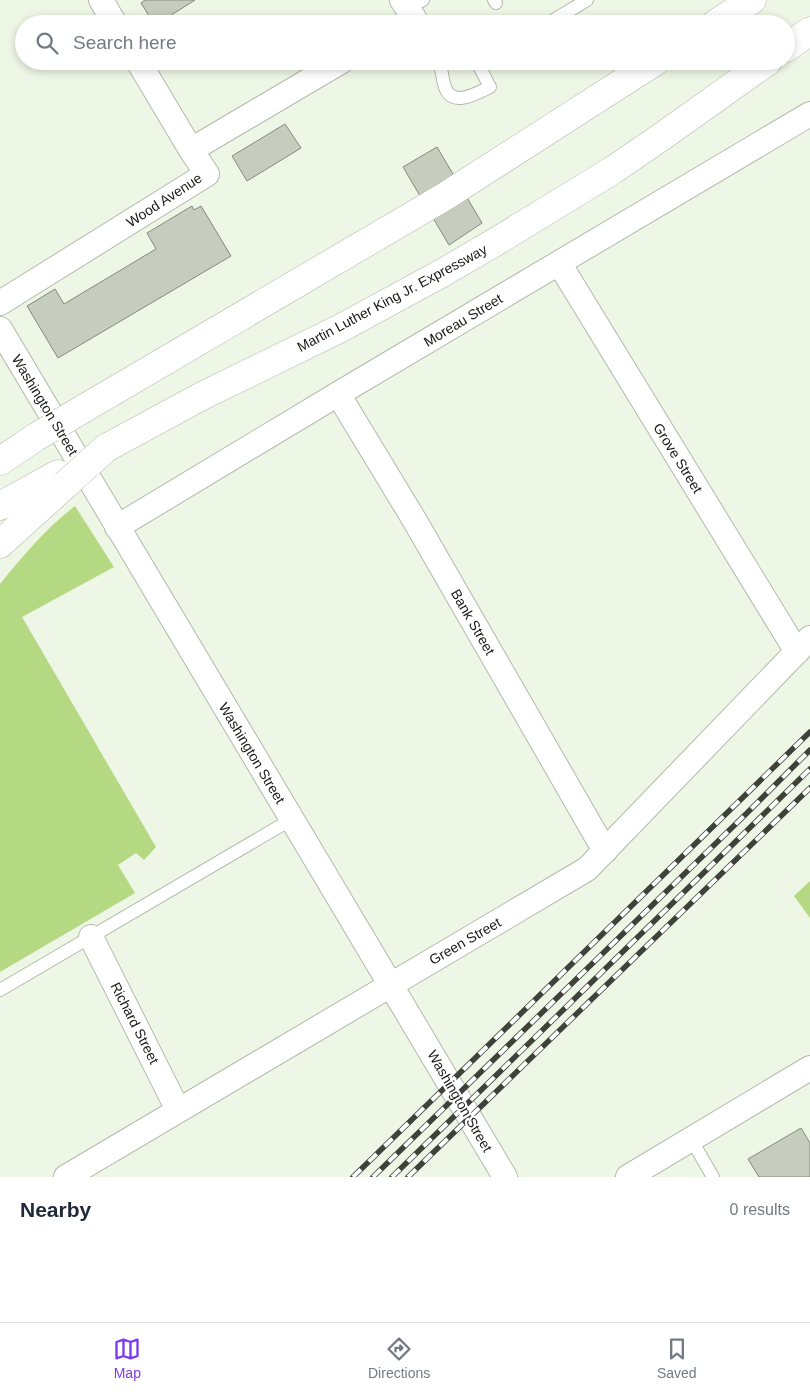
<!DOCTYPE html>
<html lang="en">
<head>
<meta charset="utf-8">
<style>
	body { margin:0; font-family:Arial,sans-serif; background:#f2f2f3; color:#1f2937 }
	.list { margin:0; padding:0; list-style:none }
	h2 { display:flex; justify-content:space-between; align-items:center; height:65px; margin:0; padding:0 20px; font-size:21px }
	h2 small { font-size:16px; font-weight:400; color:#747a83 }
	.icon { flex:none; width:28px; height:28px; fill:none; stroke:currentColor; stroke-width:2; stroke-linecap:round; stroke-linejoin:round }
	.map { position:relative; flex:none; width:810px; height:1177px; overflow:hidden }
	.search { position:absolute; background:#fff; box-shadow:0 2px 8px #0003; left:15px; right:15px; top:15px; height:55px; display:flex; align-items:center; gap:12px; box-sizing:border-box; padding:0 18px; border-radius:28px; color:#747a83; font-size:19px }
	.sheet { height:145px; background:#fff }
	nav { display:flex; justify-content:space-around; align-items:center; box-sizing:border-box; height:70px; border-top:1px solid #e0e1e3; background:#fff; font-size:14px; color:#747a83 }
	nav a { display:grid; justify-items:center; gap:2px }
	nav .on { color:#7c3aed }
	.map>svg:first-child { display:block }
	.green { fill:#b5d883 }
	.building { fill:#c6cdbe; stroke:#848a7c }
	.lines { fill:none; stroke-linecap:round; stroke-linejoin:round }
	.service-casing { stroke:#b3baab; stroke-width:14 }
	.minor-casing { stroke:#b3baab; stroke-width:26 }
	.motorway-casing { stroke:#b3baab; stroke-width:29 }
	.service { stroke:#fff; stroke-width:12 }
	.minor { stroke:#fff; stroke-width:24 }
	.motorway { stroke:#fff; stroke-width:28 }
	.rail-casing { stroke:#3f423a; stroke-width:5.5 }
	.rail { stroke:#fff; stroke-width:4; stroke-dasharray:11; stroke-linecap:butt }
	.motorway-bridge-casing { stroke:#b3baab; stroke-width:29; stroke-linecap:butt }
	.motorway-bridge { stroke:#fff; stroke-width:28 }
	.labels { text-anchor:middle; dominant-baseline:central; stroke-width:4.5; stroke-linejoin:round; paint-order:stroke }
	.street-label { font-size:14px; fill:#171913; stroke:#fff }
</style>
</head>
<body>
<div class="map">
<svg width="810" height="1177" viewBox="0 0 810 1177">
	<rect width="100%" height="100%" fill="#eef6e5"/>
	<!-- green -->
	<g class="green">
		<path d="M75 506 114 567 22 617 156 847 144 860 136 853 118 865 135 893 0 972V584C23 556 46 528 75 506Z"/>
		<polygon points="810,881 810,918 794,896"/>
	</g>
	<!-- building -->
	<g class="building">
		<polygon points="145,0 195,0 157,24 154,24 141,3"/>
		<polygon points="285,124 301,148 247,181 232,156"/>
		<polygon points="437,147 482,223 449,245 403,167"/>
		<polygon points="192,206 194,210 201,206 231,256 58,358 27,306 55,289 64,304 156,249 147,233"/>
		<polygon points="801,1128 810,1143 810,1177 759,1177 748,1159"/>
	</g>
	<g class="lines">
		<defs>
			<g id="service">
				<polyline points="494,0 496,3"/>
				<polyline points="408,8 423,0"/>
				<polyline points="547,24 587,0"/>
				<path d="M438 61C442 69 442 76 444 84 450 109 476 94 490 87L478 64 483 61"/>
				<polyline points="0,990 292,819"/>
				<polyline points="691,1139 713,1177"/>
			</g>
			<g id="minor">
				<polyline points="101,0 115,24"/>
				<polyline points="402,0 414,18 404,24"/>
				<polyline points="191,150 342,61"/>
				<polyline points="559,263 797,652"/>
				<polyline points="0,303 207,174 191,150 138,61"/>
				<path d="M0 329C167 613 338 894 505 1177"/>
				<polyline points="338,394 415,521 605,851"/>
				<polyline points="117,527 338,394 810,114"/>
				<polyline points="91,937 178,1110"/>
				<polyline points="66,1177 587,869 810,638"/>
				<polyline points="628,1177 810,1068"/>
			</g>
			<g id="motorway">
				<polyline points="715,24 752,0"/>
				<polyline points="786,48 810,31"/>
				<polyline points="83,409 444,197 656,61"/>
				<polyline points="106,448 202,396 341,328 444,272 497,241 613,170 664,135 768,61"/>
				<polyline points="0,461 36,437"/>
				<polyline points="0,506 58,474"/>
				<polyline points="0,544 65,485"/>
			</g>
		</defs>
		<!-- service casing -->
		<use href="#service" class="service-casing"/>
		<!-- minor casing -->
		<use href="#minor" class="minor-casing"/>
		<!-- motorway casing -->
		<use href="#motorway" class="motorway-casing"/>
		<!-- service -->
		<use href="#service" class="service"/>
		<!-- minor -->
		<use href="#minor" class="minor"/>
		<!-- motorway -->
		<use href="#motorway" class="motorway"/>
		<defs>
			<g id="rail">
				<polyline points="353,1177 810,732"/>
				<polyline points="373,1177 747,813 810,750"/>
				<polyline points="392,1177 810,769"/>
				<polyline points="408,1177 810,788"/>
			</g>
		</defs>
		<!-- rail casing -->
		<use href="#rail" class="rail-casing"/>
		<!-- rail -->
		<use href="#rail" class="rail"/>
		<defs>
			<g id="motorway-bridge">
				<polyline points="36,437 83,409"/>
				<polyline points="65,485 106,448"/>
			</g>
		</defs>
		<!-- motorway-bridge casing -->
		<use href="#motorway-bridge" class="motorway-bridge-casing"/>
		<!-- motorway-bridge -->
		<use href="#motorway-bridge" class="motorway-bridge"/>
	</g>
	<g class="labels">
		<!-- street labels -->
		<g class="street-label">
			<text transform="translate(164 200) rotate(-33)">Wood Avenue</text>
			<text transform="translate(392 298) rotate(-28)">Martin Luther King Jr. Expressway</text>
			<text transform="translate(463 320) rotate(-31)">Moreau Street</text>
			<text transform="translate(45 405) rotate(59)">Washington Street</text>
			<text transform="translate(678 458) rotate(58)">Grove Street</text>
			<text transform="translate(473 622) rotate(60)">Bank Street</text>
			<text transform="translate(252 753) rotate(59)">Washington Street</text>
			<text transform="translate(465 941) rotate(-30)">Green Street</text>
			<text transform="translate(135 1023) rotate(63)">Richard Street</text>
			<text transform="translate(460 1101) rotate(60)">Washington Street</text>
		</g>
	</g>
</svg>
<div class="search"><svg class="icon" aria-label="search" viewBox="0 0 24 24"><circle cx="10" cy="10" r="6"/><path d="M15 15l6 6"/></svg>Search here</div>
</div>
<section class="sheet">
<h2>Nearby<small>0 results</small></h2>
<ul class="list">
</ul>
</section>
<nav>
<a class="on"><svg class="icon" aria-label="map" viewBox="0 0 24 24"><path d="M3 6l6-2 6 2 6-2v14l-6 2-6-2-6 2zM9 4v14M15 6v14"/></svg>Map</a>
<a><svg class="icon" aria-label="directions" viewBox="0 0 24 24"><path d="M12 3l9 9-9 9-9-9zM9 14v-3h6M13 9l2 2-2 2"/></svg>Directions</a>
<a><svg class="icon" aria-label="saved" viewBox="0 0 24 24"><path d="M7 4h10v16l-5-4-5 4z"/></svg>Saved</a>
</nav>
</body>
</html>
